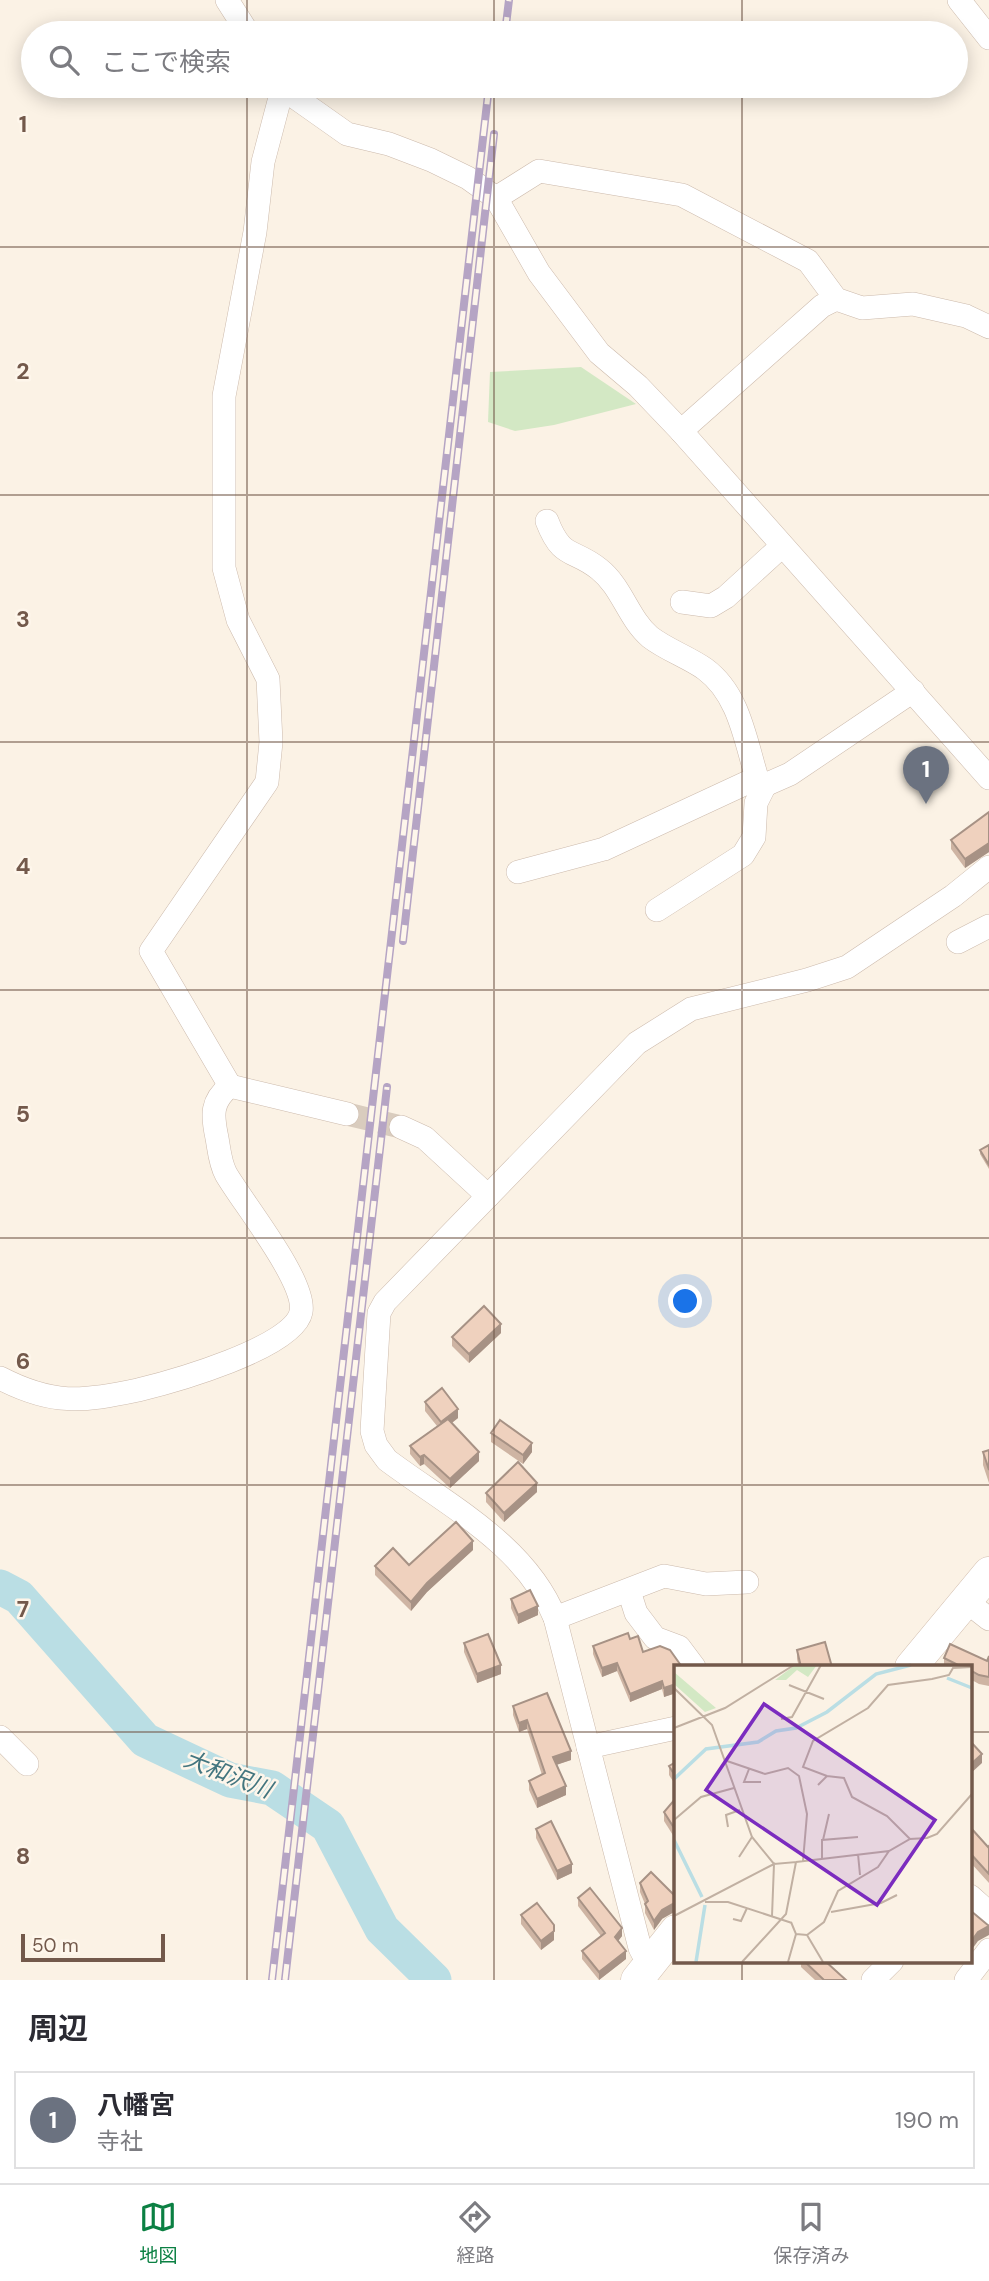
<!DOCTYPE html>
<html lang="ja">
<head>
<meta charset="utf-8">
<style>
	body { margin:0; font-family:"DM Sans","Noto Sans JP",sans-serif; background:#f2f2f3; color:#2b2b33 }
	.scale { position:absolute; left:21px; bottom:18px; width:144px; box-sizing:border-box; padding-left:7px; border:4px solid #73594b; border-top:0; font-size:19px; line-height:24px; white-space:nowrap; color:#73594b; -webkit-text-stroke:5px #fef6eb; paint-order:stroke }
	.you { position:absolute; left:686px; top:1302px; width:24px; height:24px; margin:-18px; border:5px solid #fff; border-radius:50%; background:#1a73e8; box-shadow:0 0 0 10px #1a73e833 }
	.badge { display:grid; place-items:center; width:46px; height:46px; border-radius:50%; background:#0b8043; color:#fff; font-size:23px; font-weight:700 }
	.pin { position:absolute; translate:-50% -58px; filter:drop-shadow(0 2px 4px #0008) }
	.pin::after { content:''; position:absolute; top:37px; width:24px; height:21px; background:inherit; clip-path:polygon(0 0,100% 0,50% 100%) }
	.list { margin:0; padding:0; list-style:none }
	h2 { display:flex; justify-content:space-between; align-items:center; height:91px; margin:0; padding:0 28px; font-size:30px }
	h2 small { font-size:23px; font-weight:400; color:#7c7c81 }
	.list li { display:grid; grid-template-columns:46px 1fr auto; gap:21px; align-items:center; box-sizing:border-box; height:98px; margin:0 14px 14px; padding:0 14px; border:2px solid #e1e1e2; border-radius:0px }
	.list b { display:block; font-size:26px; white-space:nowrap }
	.list p { margin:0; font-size:23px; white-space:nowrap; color:#7c7c81 }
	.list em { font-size:23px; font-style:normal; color:#7c7c81 }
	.icon { flex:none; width:38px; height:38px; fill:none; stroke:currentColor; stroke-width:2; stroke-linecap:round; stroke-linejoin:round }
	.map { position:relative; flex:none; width:989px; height:1980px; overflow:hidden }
	.search { position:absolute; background:#fff; box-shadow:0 4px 18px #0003; left:21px; right:21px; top:21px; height:77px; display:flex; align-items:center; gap:18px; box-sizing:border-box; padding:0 24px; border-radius:38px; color:#7c7c81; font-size:26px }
	.sheet { height:203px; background:#fff }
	nav { display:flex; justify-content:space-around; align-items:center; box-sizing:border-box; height:98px; border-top:2px solid #e1e1e2; background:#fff; font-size:19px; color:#7c7c81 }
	nav a { display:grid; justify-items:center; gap:4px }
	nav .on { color:#0b8043 }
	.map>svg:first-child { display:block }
	.green { fill:#d3e8c4 }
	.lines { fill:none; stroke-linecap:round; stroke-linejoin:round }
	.river { stroke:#badee4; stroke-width:35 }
	.street-tunnel { stroke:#d9ccbe; stroke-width:23; stroke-dasharray:23 11; stroke-linecap:butt }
	.street-casing { stroke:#ccbaac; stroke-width:24 }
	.secondary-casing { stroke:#d1bcac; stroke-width:33 }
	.street { stroke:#fff; stroke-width:23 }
	.secondary { stroke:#fff; stroke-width:32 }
	.rail-casing { stroke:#b5a4c4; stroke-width:8 }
	.rail { stroke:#fef6eb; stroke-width:5; stroke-dasharray:16; stroke-linecap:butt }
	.wall { fill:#ceb4a3 }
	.shaded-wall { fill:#a79285 }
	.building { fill:#efd1be; stroke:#a79285; stroke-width:2 }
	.grid { fill:none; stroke:#73594b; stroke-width:2; stroke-opacity:0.55 }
	.labels { text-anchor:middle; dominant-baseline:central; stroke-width:5; stroke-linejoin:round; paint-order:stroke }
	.water-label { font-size:23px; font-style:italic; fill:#43757f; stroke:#fef6eb }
	.inset-river { fill:none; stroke:#badee4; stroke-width:3.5 }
	.inset-road { fill:none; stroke:#c1b0a2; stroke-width:2 }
	.view { fill:#7b2cbf; fill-opacity:0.15; stroke:#7b2cbf; stroke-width:3.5 }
	.inset-edge { fill:none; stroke:#73594b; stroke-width:3.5 }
	.grid-label { font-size:23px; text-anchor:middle; font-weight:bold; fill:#73594b; stroke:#fef6eb; stroke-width:5; stroke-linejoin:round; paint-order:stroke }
</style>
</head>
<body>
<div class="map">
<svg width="989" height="1980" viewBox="0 0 989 1980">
	<rect width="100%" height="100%" fill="#fbf2e5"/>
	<!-- green -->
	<polygon class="green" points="581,367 636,404 554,425 515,431 488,422 490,372"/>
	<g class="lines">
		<!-- river -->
		<polyline class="river" points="0,1587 19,1597 145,1740 230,1780 272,1788 328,1826 382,1929 434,1980"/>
		<!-- street-tunnel -->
		<polyline class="street-tunnel" points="347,1114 401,1127"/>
		<defs>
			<g id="street">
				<polyline points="227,0 248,33"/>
				<polyline points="959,0 989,38"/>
				<polyline points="279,86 347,134 389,144 431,160 468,178 496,198 539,273 599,353 638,386 681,431 989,778"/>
				<polyline points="282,90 263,162 255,232 224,396 224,568 238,620 268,679 271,742 267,782 151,951 230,1086 347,1114"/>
				<polyline points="496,198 539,171 682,195 808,261 836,299 862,308 913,304 966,316 989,327"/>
				<polyline points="681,431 822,306 836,299"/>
				<path d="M547 521C562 560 573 548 599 569 622 587 628 618 650 637 667 650 688 657 705 669 739 694 745 739 757 778L765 785 790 774 913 691"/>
				<polyline points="682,602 711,606 726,597 782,546"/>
				<polyline points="518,872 604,849 757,778"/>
				<polyline points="657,910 743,855 754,837 756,803 765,785"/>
				<polyline points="958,942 989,926"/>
				<polyline points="401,1127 425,1138 488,1196"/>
				<path d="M0 1378C52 1405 82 1402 138 1390 171 1382 294 1348 301 1312 307 1282 242 1202 226 1174 220 1163 219 1149 217 1138 212 1115 211 1101 230 1086"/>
				<polyline points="629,1591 636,1613 655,1638 679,1647 694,1667"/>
				<polyline points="966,1601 989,1619"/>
				<polyline points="555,1618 664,1576 706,1584 747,1582"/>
				<polyline points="0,1737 27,1764"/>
				<polyline points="588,1747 676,1728"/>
				<polyline points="970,1896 989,1913"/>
				<path d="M649 1965 640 1948 555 1618C526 1545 447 1505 387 1460L376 1445 372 1431 379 1313 385 1302 637 1043 691 1009 807 980 847 967 953 896 989 867"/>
				<polyline points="873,1980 892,1961"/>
				<polyline points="966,1980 989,1950"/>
			</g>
			<g id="secondary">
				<polyline points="911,1667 989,1573"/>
				<polyline points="637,1980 676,1931"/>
			</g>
		</defs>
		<!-- street casing -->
		<use href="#street" class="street-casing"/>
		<!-- secondary casing -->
		<use href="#secondary" class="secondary-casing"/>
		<!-- street -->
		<use href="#street" class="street"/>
		<!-- secondary -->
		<use href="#secondary" class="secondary"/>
		<defs>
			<g id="rail">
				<polyline points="505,33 509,0"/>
				<polyline points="403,941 494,134"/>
				<polyline points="272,1980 489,86"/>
				<polyline points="285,1980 387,1087"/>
			</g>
		</defs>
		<!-- rail casing -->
		<use href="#rail" class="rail-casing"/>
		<!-- rail -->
		<use href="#rail" class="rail"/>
	</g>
	<!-- wall -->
	<g class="wall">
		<polygon points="989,812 989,852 965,868 951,849 951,840"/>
		<polygon points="989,1145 989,1169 980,1154 980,1150"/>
		<polygon points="501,1333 469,1363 452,1346 452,1337"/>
		<polygon points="425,1402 458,1418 452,1423 479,1461 450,1488 424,1464 420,1466 410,1454 410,1446 437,1426 425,1411"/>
		<polygon points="491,1433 532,1452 523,1464 491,1442"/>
		<polygon points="989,1450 989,1483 983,1465 983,1452"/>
		<polygon points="537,1492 504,1522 486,1502 486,1493"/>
		<polygon points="473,1550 427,1592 411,1611 375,1575 375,1566 409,1565"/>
		<polygon points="511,1599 538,1615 518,1624 511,1608"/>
		<polygon points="630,1639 643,1652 676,1667 676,1693 664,1697 662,1689 630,1702 617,1671 602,1677 593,1654 593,1646"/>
		<polygon points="464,1643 501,1674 477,1683 464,1652"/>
		<polygon points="797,1650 832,1667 799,1667 797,1659"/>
		<polygon points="989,1656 989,1686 979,1684 970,1679 970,1667 944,1667 944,1658 987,1661"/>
		<polygon points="513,1706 571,1760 556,1765 566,1795 537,1808 529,1790 529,1781 542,1775 527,1729 519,1732 513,1715"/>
		<polygon points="676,1762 676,1786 669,1775 669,1766"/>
		<polygon points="676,1798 676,1840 664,1821 664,1812"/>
		<polygon points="536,1829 572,1873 557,1880 536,1838"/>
		<polygon points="970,1830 988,1847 989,1846 989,1883 970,1862"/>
		<polygon points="640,1883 662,1919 654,1930 645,1913 645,1904 640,1892"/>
		<polygon points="578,1898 622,1936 618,1941 626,1959 599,1980 582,1959 582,1951 601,1936 578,1906"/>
		<polygon points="521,1915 554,1940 541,1950 521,1924"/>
		<polygon points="801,1961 825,1961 846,1980 815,1980 801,1967"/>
	</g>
	<!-- shaded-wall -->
	<g class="shaded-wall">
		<polygon points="989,843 989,852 965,868 965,859"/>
		<polygon points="501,1324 501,1333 469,1363 469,1354"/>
		<polygon points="458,1409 458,1418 441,1431 441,1422"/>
		<polygon points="532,1443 532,1452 523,1464 523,1455"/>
		<polygon points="479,1452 479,1461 450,1488 450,1479"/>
		<polygon points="424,1455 424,1464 420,1466 420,1457"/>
		<polygon points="537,1483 537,1492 504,1522 504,1513"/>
		<polygon points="473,1541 473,1550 427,1592 411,1611 411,1602 427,1583"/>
		<polygon points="538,1606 538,1615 518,1624 518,1615"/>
		<polygon points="617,1663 617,1671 602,1677 602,1668"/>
		<polygon points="501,1665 501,1674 477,1683 477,1674"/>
		<polygon points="662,1681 662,1689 630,1702 630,1694"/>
		<polygon points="676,1684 676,1693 664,1697 664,1688"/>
		<polygon points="527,1720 527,1729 519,1732 519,1723"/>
		<polygon points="571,1751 571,1760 553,1766 553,1757"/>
		<polygon points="982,1754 982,1763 970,1774 970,1765"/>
		<polygon points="566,1786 566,1795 537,1808 537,1799"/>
		<polygon points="572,1864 572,1873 557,1880 557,1871"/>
		<polygon points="676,1902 676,1911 662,1919 654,1930 654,1921 662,1910"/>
		<polygon points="989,1926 989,1935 978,1941 970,1952 970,1943 978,1932"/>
		<polygon points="622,1928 622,1936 615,1945 615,1937"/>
		<polygon points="554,1931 554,1940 541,1950 541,1941"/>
		<polygon points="626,1951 626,1959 599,1980 599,1972"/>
	</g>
	<!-- building -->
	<g class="building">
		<polygon points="989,812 989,843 965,859 951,840"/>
		<polygon points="989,1145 989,1165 980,1150"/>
		<polygon points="484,1306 501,1324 469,1354 452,1337"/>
		<polygon points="442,1388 458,1409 441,1422 425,1402"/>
		<polygon points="448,1419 479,1452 450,1479 424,1455 420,1457 410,1446"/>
		<polygon points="500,1420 532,1443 523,1455 491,1433"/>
		<polygon points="989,1450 989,1470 983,1452"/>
		<polygon points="518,1462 537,1483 504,1513 486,1493"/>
		<polygon points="456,1522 473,1541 427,1583 411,1602 375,1566 393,1548 409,1565"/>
		<polygon points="530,1590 538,1606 518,1615 511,1599"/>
		<polygon points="628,1633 630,1639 638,1636 643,1652 660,1646 670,1650 682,1667 676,1667 676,1684 664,1688 662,1681 630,1694 617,1663 602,1668 593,1646"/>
		<polygon points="488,1634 501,1665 477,1674 464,1643"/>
		<polygon points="825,1642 832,1667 801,1667 797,1650"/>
		<polygon points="950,1644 987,1661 989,1656 989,1677 979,1675 970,1670 970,1667 962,1667 944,1658"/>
		<polygon points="547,1693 571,1751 553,1757 566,1786 537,1799 529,1781 545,1773 527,1720 519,1723 513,1706"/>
		<polygon points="970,1741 982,1754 970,1765"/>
		<polygon points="676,1762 676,1777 669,1766"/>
		<polygon points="676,1798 676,1831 664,1812"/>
		<polygon points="551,1821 572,1864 557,1871 536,1829"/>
		<polygon points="971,1828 988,1847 989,1846 989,1874 970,1853 970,1830"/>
		<polygon points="651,1872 676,1897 676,1902 662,1910 654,1921 645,1904 648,1901 640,1883"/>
		<polygon points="590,1888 622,1928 615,1937 626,1951 599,1972 582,1951 605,1933 578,1898"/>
		<polygon points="537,1903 554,1925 554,1931 541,1941 521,1915"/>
		<polygon points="971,1911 989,1926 978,1932 970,1943 970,1913"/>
		<polygon points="804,1961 825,1961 846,1980 824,1980"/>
	</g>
	<!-- grid -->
	<path class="grid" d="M247 0V33M494 0V33M742 0V33M247 86V1980M494 86V1980M742 86V1667M0 247H989M0 495H989M0 742H989M0 990H989M0 1238H989M0 1485H989M0 1732H676M970 1732H989M742 1961V1980"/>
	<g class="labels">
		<!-- water labels -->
		<g class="water-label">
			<text transform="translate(228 1774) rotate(21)">大和沢川</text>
		</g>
	</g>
	<!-- overview -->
	<g transform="translate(674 1665)">
		<rect width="298" height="298" fill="#fbf2e5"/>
		<path d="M121 0H143L134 12 123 5 112 15H101ZM0 7 42 43 31 47 0 19Z" fill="#d3e8c4"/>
		<path class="inset-river" d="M273 13 298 23M0 114 32 84 84 77 102 66 122 63 153 47 202 9 237 0M0 175 28 232M22 297 31 240"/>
		<path class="inset-road" d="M115 20 150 34M0 23 38 60 78 172 100 199 122 197 112 249 68 297M107 54 118 52 147 0M0 63 51 43 120 0M53 96 91 109 114 103 125 111 133 149 129 196M75 104 70 117H87M153 111 129 102 139 76 194 43 214 20 258 14 275 10 279 3 298 2M144 120 153 111 170 113 178 132 213 151 236 174M0 155 27 132 60 123M54 162 52 150 66 145M149 175 155 149M184 189 186 210M65 192 78 172M148 193V175L184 172M122 197 215 186 236 174 253 173 263 169 298 129M31 237H54L118 258M157 247 207 238 223 230M0 251 100 199 98 251M59 254 67 256 73 243M122 269 133 270 150 257 164 226 204 202 215 186M133 270 149 297M114 297 122 269 117 257"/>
		<path class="view" d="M90 39 261 155 203 240 32 125Z"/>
		<rect width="298" height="298" class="inset-edge"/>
	</g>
	<g class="grid-label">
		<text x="23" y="132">1</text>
		<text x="23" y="379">2</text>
		<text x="23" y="627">3</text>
		<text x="23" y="874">4</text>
		<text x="23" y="1122">5</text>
		<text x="23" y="1369">6</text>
		<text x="23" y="1617">7</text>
		<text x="23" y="1864">8</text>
	</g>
</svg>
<div class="scale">50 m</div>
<div class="you"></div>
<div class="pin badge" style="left:926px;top:804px;background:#6b7280">1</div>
<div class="search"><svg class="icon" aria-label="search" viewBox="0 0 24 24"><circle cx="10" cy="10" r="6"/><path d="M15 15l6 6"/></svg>ここで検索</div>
</div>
<section class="sheet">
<h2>周辺<small></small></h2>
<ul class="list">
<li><span class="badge" style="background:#6b7280">1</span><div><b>八幡宮</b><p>寺社</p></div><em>190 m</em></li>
</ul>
</section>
<nav>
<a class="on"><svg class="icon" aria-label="map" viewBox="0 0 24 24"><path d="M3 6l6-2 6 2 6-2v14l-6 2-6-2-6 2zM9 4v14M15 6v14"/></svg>地図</a>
<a><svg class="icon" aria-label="directions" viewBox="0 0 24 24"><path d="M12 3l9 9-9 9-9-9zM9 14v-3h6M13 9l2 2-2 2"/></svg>経路</a>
<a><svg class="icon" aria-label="saved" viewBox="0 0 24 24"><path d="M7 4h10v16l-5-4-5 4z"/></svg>保存済み</a>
</nav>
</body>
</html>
